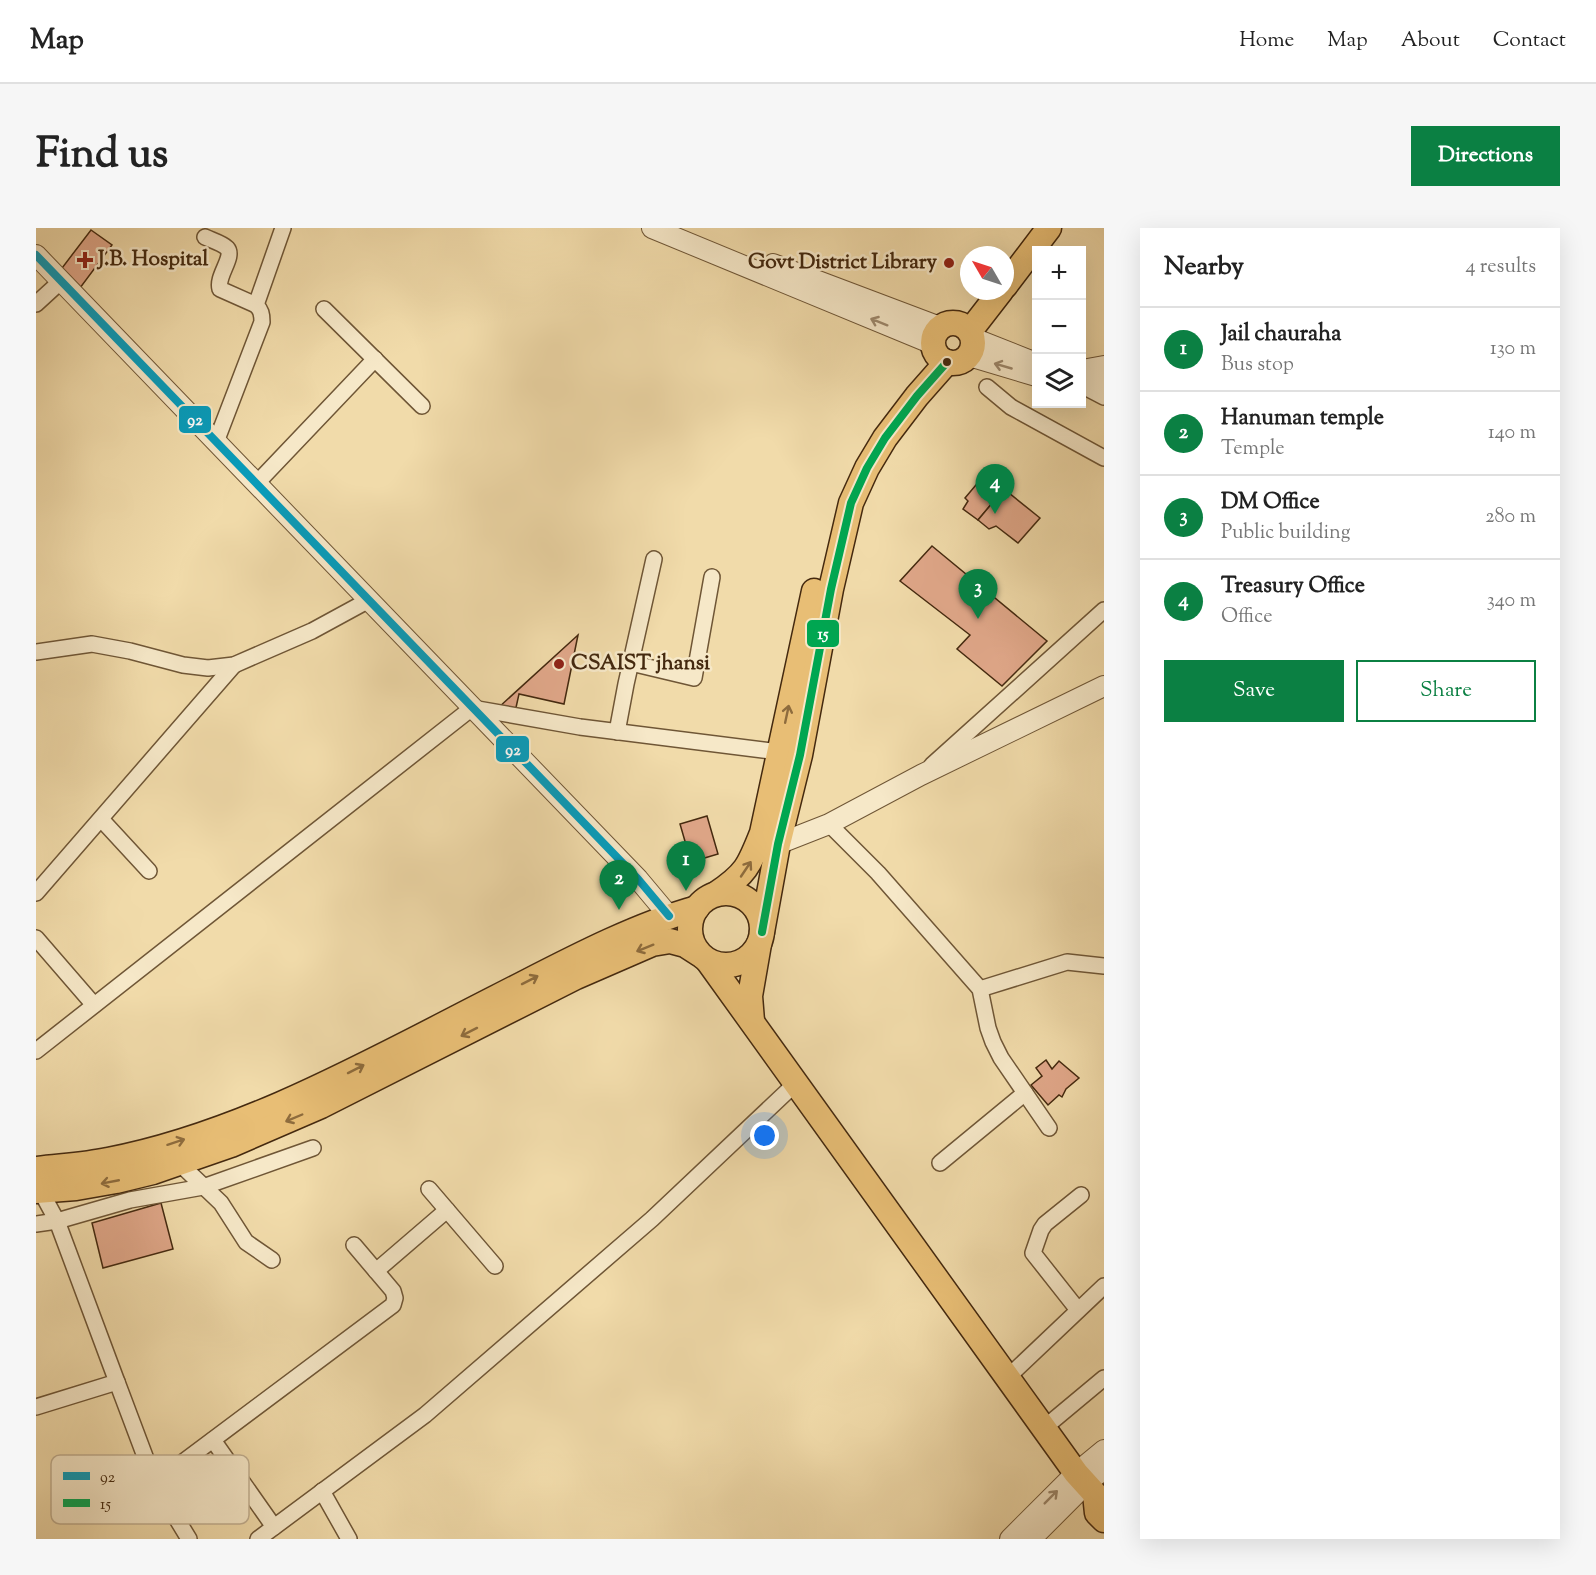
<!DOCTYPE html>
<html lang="en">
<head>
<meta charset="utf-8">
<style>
	body { margin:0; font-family:"Sorts Mill Goudy",serif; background:#f6f6f6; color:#222 }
	.controls { position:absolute; right:18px; top:18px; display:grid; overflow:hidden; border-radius:0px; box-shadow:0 6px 24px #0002 }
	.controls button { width:54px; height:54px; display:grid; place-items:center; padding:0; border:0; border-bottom:2px solid #e0e0e0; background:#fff; color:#222; font:30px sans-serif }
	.compass { position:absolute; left:924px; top:18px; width:54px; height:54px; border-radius:50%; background:#fff; box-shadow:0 6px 24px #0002; rotate:309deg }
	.you { position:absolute; left:729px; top:908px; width:21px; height:21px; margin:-15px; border:4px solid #fff; border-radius:50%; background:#1a73e8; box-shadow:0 0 0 9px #1a73e833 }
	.badge { display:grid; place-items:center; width:39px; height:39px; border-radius:50%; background:#0b8043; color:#fff; font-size:20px; font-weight:700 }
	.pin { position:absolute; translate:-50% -50px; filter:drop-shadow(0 2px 3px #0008) }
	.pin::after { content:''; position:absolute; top:32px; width:21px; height:18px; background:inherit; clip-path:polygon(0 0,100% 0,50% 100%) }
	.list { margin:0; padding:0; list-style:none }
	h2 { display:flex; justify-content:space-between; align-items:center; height:78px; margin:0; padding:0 24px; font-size:26px }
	h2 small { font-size:20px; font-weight:400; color:#767676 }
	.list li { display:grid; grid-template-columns:39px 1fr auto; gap:18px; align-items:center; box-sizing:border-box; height:84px; padding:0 24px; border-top:2px solid #e0e0e0 }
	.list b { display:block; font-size:22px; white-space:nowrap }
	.list p { margin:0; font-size:20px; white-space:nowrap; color:#767676 }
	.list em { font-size:20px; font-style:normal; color:#767676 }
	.actions { display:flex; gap:12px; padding:18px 24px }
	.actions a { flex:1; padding:14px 0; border:2px solid #0b8043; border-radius:0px; text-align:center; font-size:21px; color:#0b8043 }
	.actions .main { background:#0b8043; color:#fff }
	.icon { flex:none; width:33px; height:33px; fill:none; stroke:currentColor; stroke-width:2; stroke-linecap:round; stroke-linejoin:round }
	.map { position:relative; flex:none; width:1068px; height:1311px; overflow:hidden; border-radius:0px }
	header { display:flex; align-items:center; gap:36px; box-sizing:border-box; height:84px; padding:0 30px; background:#fff; border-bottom:2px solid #e0e0e0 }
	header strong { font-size:28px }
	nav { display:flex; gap:33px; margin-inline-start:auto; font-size:21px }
	.intro { display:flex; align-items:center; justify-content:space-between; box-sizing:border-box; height:144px; padding:0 36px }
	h1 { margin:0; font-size:42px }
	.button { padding:15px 27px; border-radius:0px; background:#0b8043; color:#fff; font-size:21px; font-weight:700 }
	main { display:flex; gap:36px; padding:0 36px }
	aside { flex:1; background:#fff; border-radius:0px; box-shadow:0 6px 24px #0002 }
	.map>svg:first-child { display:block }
	.building { fill:#e0a789; stroke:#44290f; stroke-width:1.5 }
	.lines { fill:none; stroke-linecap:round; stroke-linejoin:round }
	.minor-casing { stroke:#6f5636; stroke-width:18 }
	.tertiary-casing { stroke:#6f5636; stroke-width:22 }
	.primary-casing { stroke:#44290f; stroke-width:27 }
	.minor { stroke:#f6e8c8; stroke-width:15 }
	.tertiary { stroke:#f6e8c8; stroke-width:20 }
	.primary { stroke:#e8be75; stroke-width:24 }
	.bus-1-casing { stroke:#f6e8c8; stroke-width:12 }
	.bus-2-casing { stroke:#f6e8c8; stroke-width:12 }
	.bus-1 { stroke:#079cbb; stroke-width:8 }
	.bus-2 { stroke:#00a651; stroke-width:8 }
	.oneway { stroke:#9d886c }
	.oneway2 { stroke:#8e6c3d }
	.poi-dot { fill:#8f2418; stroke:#f6e8c8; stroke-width:2 }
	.bus-dot { fill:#44290f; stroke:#f6e8c8; stroke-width:2 }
	.labels { text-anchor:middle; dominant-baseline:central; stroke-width:5; stroke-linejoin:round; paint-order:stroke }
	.poi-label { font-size:21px; font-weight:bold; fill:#44290f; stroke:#f6e8c8; text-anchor:start }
	.key { fill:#f6e8c8; stroke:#c1af90; stroke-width:1.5 }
	.key-label { font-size:16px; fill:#44290f }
	.line-badge { stroke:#f6e8c8; stroke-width:2 }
	.badge-label { font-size:16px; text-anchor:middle; font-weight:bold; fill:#fff }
</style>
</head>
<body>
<header>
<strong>Map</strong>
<nav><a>Home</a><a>Map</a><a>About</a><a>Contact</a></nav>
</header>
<div class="intro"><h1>Find us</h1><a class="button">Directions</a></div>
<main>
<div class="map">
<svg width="1068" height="1311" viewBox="0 0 1068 1311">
	<rect width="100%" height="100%" fill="#f1dbaa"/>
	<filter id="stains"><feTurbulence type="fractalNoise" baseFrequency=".00333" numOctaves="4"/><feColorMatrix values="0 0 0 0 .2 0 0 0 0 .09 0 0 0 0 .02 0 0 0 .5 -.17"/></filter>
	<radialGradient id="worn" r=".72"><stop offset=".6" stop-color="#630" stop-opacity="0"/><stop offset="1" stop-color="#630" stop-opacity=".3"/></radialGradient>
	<!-- building -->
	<g class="building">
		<polygon points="55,2 76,17 44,60 23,44"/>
		<polygon points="950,245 968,261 942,292 927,281 932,273 929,270"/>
		<polygon points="968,261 1004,290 982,315 960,298 953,301 942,292"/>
		<polygon points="896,318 1011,413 966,458 921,421 934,407 864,353"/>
		<polygon points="542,407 528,476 483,466 479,484 462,480"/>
		<polygon points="671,588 682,626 655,634 644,596"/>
		<polygon points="1010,832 1016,841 1023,833 1043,850 1030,861 1026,869 1023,867 1012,877 995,857 1006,848 1000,840"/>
		<polygon points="125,975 137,1021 67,1040 56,995"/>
	</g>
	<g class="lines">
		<defs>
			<g id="minor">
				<path d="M169 9C175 12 186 15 191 20 199 29 180 48 184 61L220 77C225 82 226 86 226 94L180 214"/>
				<polyline points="0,76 24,54"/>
				<polyline points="220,77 247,0"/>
				<polyline points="288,81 386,178"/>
				<polyline points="1046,155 1047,158 1068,169"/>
				<polyline points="951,159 975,179 1068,230"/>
				<polyline points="220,256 339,131"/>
				<polyline points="0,424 56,416 94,423 147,437 172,440 198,437 276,403 333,372"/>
				<polyline points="595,435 658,450 676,349"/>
				<polyline points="581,504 590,456 618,331"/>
				<polyline points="896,537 1068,382"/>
				<polyline points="65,591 113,643"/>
				<polyline points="793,596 842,645 944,761 952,800 957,814 965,830 1013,900"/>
				<polyline points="0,665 198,437"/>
				<polyline points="0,710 58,777"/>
				<polyline points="944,761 1031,734 1068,738"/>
				<polyline points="0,823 436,480 544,499 751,525"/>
				<polyline points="142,934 185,975 210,1014 236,1032"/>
				<polyline points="904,935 989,865"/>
				<polyline points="393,961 459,1038"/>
				<polyline points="0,996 21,993 94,972 167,959 277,920"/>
				<polyline points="340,1043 411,982"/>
				<polyline points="1042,1082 997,1025 1005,1002 1009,996 1045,967"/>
				<polyline points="971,1150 1068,1058"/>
				<polyline points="81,1154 119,1255 153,1311"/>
				<polyline points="0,1179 81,1154 21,993 2,958"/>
				<polyline points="1008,1200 1068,1150"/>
				<polyline points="177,1212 238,1299"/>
				<polyline points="119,1255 357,1077 359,1070 357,1063 318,1017"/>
				<polyline points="286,1263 313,1311"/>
				<polyline points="222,1311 389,1187 616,991 760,855"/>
			</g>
			<g id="tertiary">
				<polyline points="616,0 897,116"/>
				<polyline points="0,27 602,651 633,688"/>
				<polyline points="737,36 904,99"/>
				<polyline points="937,110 1000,135"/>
				<polyline points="933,128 1000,148"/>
				<polyline points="1046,142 1068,138"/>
				<polyline points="1046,158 1068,154"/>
				<polyline points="742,616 793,596 885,547 1068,458"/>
				<polyline points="974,1311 1040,1245 1068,1222"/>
				<polyline points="995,1311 1050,1256 1068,1241"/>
			</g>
			<g id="primary">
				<polyline points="969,58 1013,0"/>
				<circle cx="917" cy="115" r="20"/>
				<polyline points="934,103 965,63"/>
				<circle cx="690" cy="701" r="36"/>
				<path d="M680 666C710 646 713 638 726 605L778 363"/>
				<polyline points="726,704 742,616 764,527 795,361 815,275 831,240 849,210 881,168 911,134"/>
				<polyline points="672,733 1040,1245 1059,1266 1061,1285 1068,1292"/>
				<polyline points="716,793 714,768 723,716"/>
				<path d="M0 941C24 938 49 937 72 932 208 906 339 831 461 769 524 737 593 699 661 680"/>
				<polyline points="0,963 40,960 80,953 117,944 195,917 285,878 540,749 616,716 634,713 649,717 663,726"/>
			</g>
		</defs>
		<!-- minor casing -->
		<use href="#minor" class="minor-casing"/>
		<!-- tertiary casing -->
		<use href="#tertiary" class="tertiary-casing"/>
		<!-- primary casing -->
		<use href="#primary" class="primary-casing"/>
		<!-- minor -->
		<use href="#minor" class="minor"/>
		<!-- tertiary -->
		<use href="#tertiary" class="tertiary"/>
		<!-- primary -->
		<use href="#primary" class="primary"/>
		<defs>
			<polyline id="bus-1" points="0,27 602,651 633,688"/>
			<polyline id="bus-2" points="726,704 742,616 764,527 795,361 815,275 831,240 849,210 881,168 911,134"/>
		</defs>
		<!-- bus-1 casing -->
		<use href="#bus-1" class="bus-1-casing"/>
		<!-- bus-2 casing -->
		<use href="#bus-2" class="bus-2-casing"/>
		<!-- bus-1 -->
		<use href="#bus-1" class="bus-1"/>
		<!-- bus-2 -->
		<use href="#bus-2" class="bus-2"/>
	</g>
	<!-- one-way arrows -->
	<defs><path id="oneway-shaft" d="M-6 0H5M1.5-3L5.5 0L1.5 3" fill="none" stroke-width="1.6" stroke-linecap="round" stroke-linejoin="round" transform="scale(1.5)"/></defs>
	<g class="oneway">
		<use href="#oneway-shaft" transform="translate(843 94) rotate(-158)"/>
		<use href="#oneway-shaft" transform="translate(967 138) rotate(-164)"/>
		<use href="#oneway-shaft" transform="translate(1015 1269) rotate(-45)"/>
	</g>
	<g class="oneway2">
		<use href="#oneway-shaft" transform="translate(751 486) rotate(-78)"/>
		<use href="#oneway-shaft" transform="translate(710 641) rotate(-56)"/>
		<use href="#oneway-shaft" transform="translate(609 720) rotate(158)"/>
		<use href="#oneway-shaft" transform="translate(494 752) rotate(-27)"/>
		<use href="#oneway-shaft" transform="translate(433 804) rotate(153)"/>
		<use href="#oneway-shaft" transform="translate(320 841) rotate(-27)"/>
		<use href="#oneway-shaft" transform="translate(258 890) rotate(157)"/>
		<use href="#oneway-shaft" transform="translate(140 914) rotate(-18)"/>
		<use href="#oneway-shaft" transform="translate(74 954) rotate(169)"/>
	</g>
	<!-- markers -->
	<g class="poi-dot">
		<path d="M46 23h6v6h6v6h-6v6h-6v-6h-6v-6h6z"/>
		<circle cx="913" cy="35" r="6"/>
		<circle cx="523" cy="436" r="6"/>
	</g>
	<circle class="bus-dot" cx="911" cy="134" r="5"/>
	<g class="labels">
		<!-- poi labels -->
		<g class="poi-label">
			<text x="62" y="32">J.B. Hospital</text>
			<text x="901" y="35" text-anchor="end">Govt District Library</text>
			<text x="535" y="436">CSAIST jhansi</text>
		</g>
	</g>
	<!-- legend -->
	<rect x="15" y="1227" width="198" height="69" rx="9" class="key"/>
	<rect x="27" y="1244" width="27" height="8" fill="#079cbb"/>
	<rect x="27" y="1271" width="27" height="8" fill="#00a651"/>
	<g class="key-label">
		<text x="64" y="1254">92</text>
		<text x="64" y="1281">15</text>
	</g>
	<g class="line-badge">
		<rect x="142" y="177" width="34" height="29" rx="6" fill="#079cbb"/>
		<rect x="770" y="391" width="34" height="29" rx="6" fill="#00a651"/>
		<rect x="459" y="507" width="35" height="28" rx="6" fill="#079cbb"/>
	</g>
	<g class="badge-label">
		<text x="159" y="197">92</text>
		<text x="787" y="411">15</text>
		<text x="477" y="527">92</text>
	</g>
	<rect width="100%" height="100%" filter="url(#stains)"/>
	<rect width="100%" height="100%" fill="url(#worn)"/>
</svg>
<div class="controls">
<button>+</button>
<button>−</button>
<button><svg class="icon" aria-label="layers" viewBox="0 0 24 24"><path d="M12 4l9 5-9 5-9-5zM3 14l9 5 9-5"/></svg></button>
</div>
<svg class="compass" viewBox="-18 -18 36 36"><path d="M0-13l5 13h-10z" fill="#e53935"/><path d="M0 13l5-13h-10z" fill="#767676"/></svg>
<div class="you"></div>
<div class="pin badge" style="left:650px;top:663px">1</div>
<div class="pin badge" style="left:583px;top:682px">2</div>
<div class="pin badge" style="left:942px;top:391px">3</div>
<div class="pin badge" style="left:959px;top:286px">4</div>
</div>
<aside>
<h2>Nearby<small>4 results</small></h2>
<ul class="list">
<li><span class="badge">1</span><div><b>Jail chauraha</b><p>Bus stop</p></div><em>130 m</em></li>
<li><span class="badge">2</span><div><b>Hanuman temple</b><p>Temple</p></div><em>140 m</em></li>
<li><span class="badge">3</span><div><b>DM Office</b><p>Public building</p></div><em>280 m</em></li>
<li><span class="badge">4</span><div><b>Treasury Office</b><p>Office</p></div><em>340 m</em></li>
</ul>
<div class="actions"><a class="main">Save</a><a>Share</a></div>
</aside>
</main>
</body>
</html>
